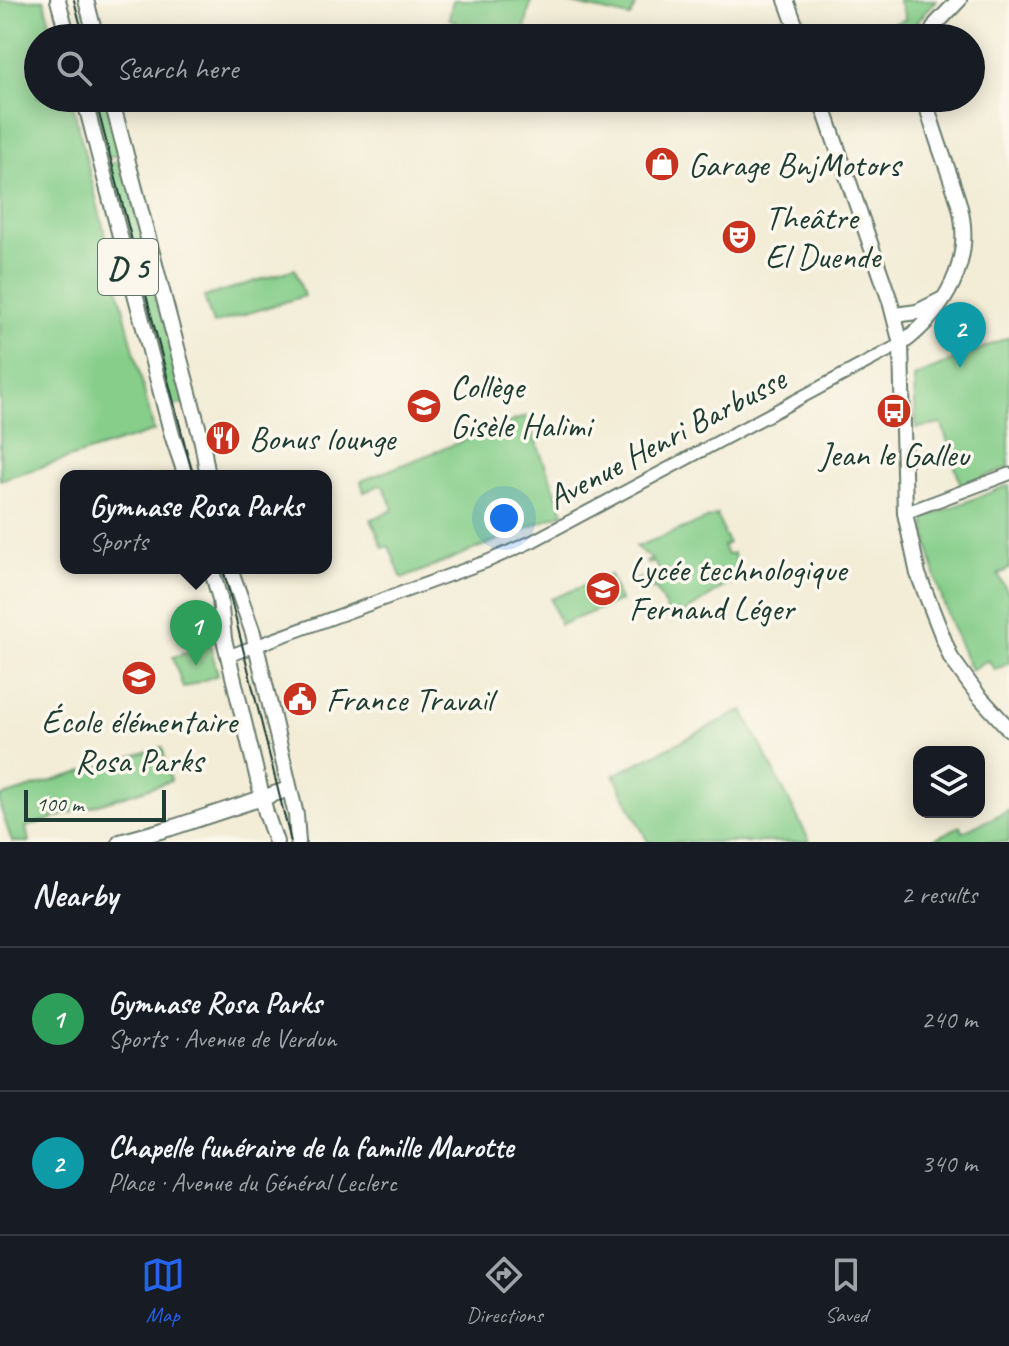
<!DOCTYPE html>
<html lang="en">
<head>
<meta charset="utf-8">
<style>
	body { margin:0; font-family:Caveat,sans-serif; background:#242831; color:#f1f3f6 }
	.controls { position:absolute; right:24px; bottom:24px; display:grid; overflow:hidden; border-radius:16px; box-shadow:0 4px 20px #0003 }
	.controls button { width:72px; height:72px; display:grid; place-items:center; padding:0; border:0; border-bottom:2px solid #363941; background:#171b24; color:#f1f3f6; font:40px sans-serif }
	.scale { position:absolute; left:24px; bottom:20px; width:142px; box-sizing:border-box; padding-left:8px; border:4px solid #1f3d34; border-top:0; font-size:22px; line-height:28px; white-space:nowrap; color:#1f3d34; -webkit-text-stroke:6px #fbf7ec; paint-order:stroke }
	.you { position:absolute; left:504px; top:518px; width:28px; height:28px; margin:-20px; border:6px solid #fff; border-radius:50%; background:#1a73e8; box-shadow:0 0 0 12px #1a73e833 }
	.badge { display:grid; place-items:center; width:52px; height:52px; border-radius:50%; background:#2563eb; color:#fff; font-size:26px; font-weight:700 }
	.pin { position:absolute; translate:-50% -66px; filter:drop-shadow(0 2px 4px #0008) }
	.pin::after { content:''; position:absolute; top:42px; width:28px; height:24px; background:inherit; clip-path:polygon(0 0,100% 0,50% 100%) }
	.popup { position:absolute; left:60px; top:470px; width:272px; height:104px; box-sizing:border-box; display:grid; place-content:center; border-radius:16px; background:#171b24; filter:drop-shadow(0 2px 6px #0005); font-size:26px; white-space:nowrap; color:#9ea1a6 }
	.popup b { font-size:30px; color:#f1f3f6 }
	.popup::after { content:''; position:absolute; left:50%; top:100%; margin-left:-16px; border:16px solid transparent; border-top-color:#171b24 }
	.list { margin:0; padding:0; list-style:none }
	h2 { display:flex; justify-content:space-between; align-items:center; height:104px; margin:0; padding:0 32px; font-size:34px }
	h2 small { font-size:26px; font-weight:400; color:#9ea1a6 }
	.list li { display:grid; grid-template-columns:52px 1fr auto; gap:24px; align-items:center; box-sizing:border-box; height:144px; padding:0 32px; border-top:2px solid #363941 }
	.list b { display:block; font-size:30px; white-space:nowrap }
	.list p { margin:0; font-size:26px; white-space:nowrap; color:#9ea1a6 }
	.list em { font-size:26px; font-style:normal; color:#9ea1a6 }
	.icon { flex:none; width:44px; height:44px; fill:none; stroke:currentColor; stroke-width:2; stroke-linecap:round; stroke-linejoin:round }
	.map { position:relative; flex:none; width:1009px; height:842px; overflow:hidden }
	.search { position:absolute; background:#171b24; box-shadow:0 4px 20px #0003; left:24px; right:24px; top:24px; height:88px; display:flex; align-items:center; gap:20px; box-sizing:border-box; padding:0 28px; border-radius:44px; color:#9ea1a6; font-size:30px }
	.sheet { height:392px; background:#171b24 }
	nav { display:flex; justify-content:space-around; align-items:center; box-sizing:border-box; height:112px; border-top:2px solid #363941; background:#171b24; font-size:22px; color:#9ea1a6 }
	nav a { display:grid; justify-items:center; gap:4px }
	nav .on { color:#2563eb }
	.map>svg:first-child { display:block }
	.green { fill:#86ce8a; stroke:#52865f; stroke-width:2 }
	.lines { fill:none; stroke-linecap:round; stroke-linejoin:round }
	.minor-casing { stroke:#697b6d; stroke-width:15 }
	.major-casing { stroke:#697b6d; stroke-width:18 }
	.minor { stroke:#fff; stroke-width:11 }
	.major { stroke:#fff; stroke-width:14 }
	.tram { stroke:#1f3d34; stroke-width:2 }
	.labels { text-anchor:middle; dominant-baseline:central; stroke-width:7; stroke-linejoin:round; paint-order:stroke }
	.shield { fill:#fbf7ec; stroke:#61756b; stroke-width:2 }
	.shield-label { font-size:32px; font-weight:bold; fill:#1f3d34 }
	.poi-label { font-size:34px; fill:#1f3d34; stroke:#fbf7ec; text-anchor:start }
	.street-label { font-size:34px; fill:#1f3d34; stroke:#fbf7ec }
</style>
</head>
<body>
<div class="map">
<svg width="1009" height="842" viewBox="0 0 1009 842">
	<rect width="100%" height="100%" fill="#fbf7ec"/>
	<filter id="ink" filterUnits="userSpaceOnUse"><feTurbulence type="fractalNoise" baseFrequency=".0125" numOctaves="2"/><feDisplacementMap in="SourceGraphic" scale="16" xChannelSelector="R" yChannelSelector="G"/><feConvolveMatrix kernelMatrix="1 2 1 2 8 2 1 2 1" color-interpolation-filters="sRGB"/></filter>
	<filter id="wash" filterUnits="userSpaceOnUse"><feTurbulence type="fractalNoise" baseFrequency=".006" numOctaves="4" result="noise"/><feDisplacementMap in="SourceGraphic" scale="32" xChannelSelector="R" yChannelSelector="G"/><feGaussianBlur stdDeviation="1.8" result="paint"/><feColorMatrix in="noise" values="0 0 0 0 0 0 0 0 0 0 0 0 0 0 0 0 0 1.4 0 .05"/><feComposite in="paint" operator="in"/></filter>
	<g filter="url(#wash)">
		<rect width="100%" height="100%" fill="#f3edd7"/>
		<!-- green -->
		<g class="green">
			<polygon points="0,0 44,0 54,38 38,38 38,98 71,98 154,431 0,480"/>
			<polygon points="453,0 531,0 524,34 538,38 480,38 449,18"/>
			<polygon points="555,0 615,0 636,5 630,17"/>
			<polygon points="898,0 936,0 911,29 906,38 858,38 906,19"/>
			<polygon points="87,98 107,98 121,154 103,159"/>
			<polygon points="123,160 186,403 169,407 104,165"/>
			<polygon points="295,269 304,296 213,324 204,297"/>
			<polygon points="1009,337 1009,467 961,486 942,424 916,428 914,377"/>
			<polygon points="526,416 564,513 402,579 389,546 383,548 371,519 391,511 393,508 384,487 380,485 364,492 361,481"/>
			<path d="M1009 485V569L998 575 1009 594V663L995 670 988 660 971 670C948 620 931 576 925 521L927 517Z"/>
			<polygon points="717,515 728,543 723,546 727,555 733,553 739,568 735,579 673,621 655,588 640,593 635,581 659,571 654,562 648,564 646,562 652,559 636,547"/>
			<polygon points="610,575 620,601 560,625 551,599"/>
			<polygon points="210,645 218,675 183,688 173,657"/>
			<polygon points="743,710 810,842 648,842 614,775"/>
			<polygon points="162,747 171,781 26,827 29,842 12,842 0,806 0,797"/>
			<polygon points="1009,810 1009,842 928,842 960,826 963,832"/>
		</g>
	</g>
	<g filter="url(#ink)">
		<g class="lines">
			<defs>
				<g id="minor">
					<polyline points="905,513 1009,474"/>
					<polyline points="228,656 488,561 533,541 901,344"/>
				</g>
				<g id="major">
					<polyline points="58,0 68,38"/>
					<polyline points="86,0 96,38"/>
					<polyline points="786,0 800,38"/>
					<polyline points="929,38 936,24 959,0"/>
					<polyline points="84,98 172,435 186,476"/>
					<polyline points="111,98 202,442 208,476"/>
					<polyline points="820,98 890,301 901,344 905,513 918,574 951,658 978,695 1009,729"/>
					<polyline points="895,315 917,312 943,299"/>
					<path d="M901 344C945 311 975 261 959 204 949 169 933 134 925 98"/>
					<polyline points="211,568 220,599 224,639 266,813 276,842"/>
					<polyline points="230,568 253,633 296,815 298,842"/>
					<polyline points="120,842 171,828 289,789"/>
				</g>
			</defs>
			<!-- minor casing -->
			<use href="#minor" class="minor-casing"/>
			<!-- major casing -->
			<use href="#major" class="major-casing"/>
			<!-- minor -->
			<use href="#minor" class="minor"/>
			<!-- major -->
			<use href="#major" class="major"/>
			<!-- tram -->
			<g class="tram">
				<polyline points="74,0 84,38"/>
				<polyline points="95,98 193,476"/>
				<polyline points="223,568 291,842"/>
			</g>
		</g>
	</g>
	<!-- icons -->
	<defs>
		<symbol id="shop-disc" viewBox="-11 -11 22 22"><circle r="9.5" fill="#c8321e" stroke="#fbf7ec"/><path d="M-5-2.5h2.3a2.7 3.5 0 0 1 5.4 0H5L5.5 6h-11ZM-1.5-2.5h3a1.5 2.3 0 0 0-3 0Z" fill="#fff"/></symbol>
		<symbol id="theatre-disc" viewBox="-11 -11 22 22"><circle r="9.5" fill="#c8321e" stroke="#fbf7ec"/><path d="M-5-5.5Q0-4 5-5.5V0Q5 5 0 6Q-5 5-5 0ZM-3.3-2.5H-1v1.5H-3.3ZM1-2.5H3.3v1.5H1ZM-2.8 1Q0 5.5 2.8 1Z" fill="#fff"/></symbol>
		<symbol id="school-disc" viewBox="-11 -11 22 22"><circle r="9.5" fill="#c8321e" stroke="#fbf7ec"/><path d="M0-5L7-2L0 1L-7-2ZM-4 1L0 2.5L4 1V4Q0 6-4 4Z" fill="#fff"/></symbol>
		<symbol id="bus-disc" viewBox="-11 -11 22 22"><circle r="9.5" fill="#c8321e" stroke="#fbf7ec"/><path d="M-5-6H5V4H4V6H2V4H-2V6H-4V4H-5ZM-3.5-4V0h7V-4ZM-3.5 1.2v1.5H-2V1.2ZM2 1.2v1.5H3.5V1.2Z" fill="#fff"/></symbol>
		<symbol id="restaurant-disc" viewBox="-11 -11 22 22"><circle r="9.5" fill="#c8321e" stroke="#fbf7ec"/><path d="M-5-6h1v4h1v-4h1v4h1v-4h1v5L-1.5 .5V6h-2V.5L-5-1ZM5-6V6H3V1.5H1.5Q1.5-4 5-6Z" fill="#fff"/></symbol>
		<symbol id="civic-disc" viewBox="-11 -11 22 22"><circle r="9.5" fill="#c8321e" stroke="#fbf7ec"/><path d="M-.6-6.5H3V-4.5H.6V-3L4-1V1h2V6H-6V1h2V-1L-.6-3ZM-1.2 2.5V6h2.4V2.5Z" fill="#fff"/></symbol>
	</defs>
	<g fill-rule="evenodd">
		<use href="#shop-disc" x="642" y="144" width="40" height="40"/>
		<use href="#theatre-disc" x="719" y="217" width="40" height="40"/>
		<use href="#school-disc" x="404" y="386" width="40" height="40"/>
		<use href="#bus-disc" x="874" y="391" width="40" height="40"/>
		<use href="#restaurant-disc" x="203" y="418" width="40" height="40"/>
		<use href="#school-disc" x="583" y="569" width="40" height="40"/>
		<use href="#school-disc" x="119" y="658" width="40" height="40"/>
		<use href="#civic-disc" x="280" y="679" width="40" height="40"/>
	</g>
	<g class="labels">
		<!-- shield labels -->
		<rect class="shield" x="98" y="239" width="60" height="56" rx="6"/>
		<g class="shield-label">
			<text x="128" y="267">D 5</text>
		</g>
		<!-- poi labels -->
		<g class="poi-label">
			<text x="688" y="164">Garage BnjMotors</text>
			<text x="765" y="217">Theâtre<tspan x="765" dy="39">El Duende</tspan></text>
			<text x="450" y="386">Collège<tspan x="450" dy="39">Gisèle Halimi</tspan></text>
			<text x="249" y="438">Bonus lounge</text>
			<text x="894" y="454" text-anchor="middle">Jean le Galleu</text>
			<text x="629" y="569">Lycée technologique<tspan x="629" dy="39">Fernand Léger</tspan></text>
			<text x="326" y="699">France Travail</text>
			<text x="139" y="721" text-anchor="middle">École élémentaire<tspan x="139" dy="39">Rosa Parks</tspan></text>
		</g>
		<!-- street labels -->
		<g class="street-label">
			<text transform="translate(666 438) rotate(-28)">Avenue Henri Barbusse</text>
		</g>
	</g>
</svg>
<div class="controls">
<button><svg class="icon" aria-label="layers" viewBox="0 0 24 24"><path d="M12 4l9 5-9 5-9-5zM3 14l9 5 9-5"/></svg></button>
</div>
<div class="scale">100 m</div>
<div class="you"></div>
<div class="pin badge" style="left:196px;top:666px;background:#2e9e5b">1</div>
<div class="popup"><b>Gymnase Rosa Parks</b>Sports</div>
<div class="pin badge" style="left:960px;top:368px;background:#0f9aa8">2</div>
<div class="search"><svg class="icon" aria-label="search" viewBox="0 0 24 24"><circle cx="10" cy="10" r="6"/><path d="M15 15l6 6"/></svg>Search here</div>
</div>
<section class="sheet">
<h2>Nearby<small>2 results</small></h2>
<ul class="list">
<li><span class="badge" style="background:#2e9e5b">1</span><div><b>Gymnase Rosa Parks</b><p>Sports · Avenue de Verdun</p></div><em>240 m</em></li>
<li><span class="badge" style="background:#0f9aa8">2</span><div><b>Chapelle funéraire de la famille Marotte</b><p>Place · Avenue du Général Leclerc</p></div><em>340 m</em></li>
</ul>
</section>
<nav>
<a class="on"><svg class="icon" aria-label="map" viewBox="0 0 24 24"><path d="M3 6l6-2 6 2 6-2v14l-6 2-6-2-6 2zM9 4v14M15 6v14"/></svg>Map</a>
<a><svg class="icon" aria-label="directions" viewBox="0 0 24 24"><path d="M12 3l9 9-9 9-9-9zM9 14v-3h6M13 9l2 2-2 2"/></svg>Directions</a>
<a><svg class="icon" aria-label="saved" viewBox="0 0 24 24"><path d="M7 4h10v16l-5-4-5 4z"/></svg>Saved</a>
</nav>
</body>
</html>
